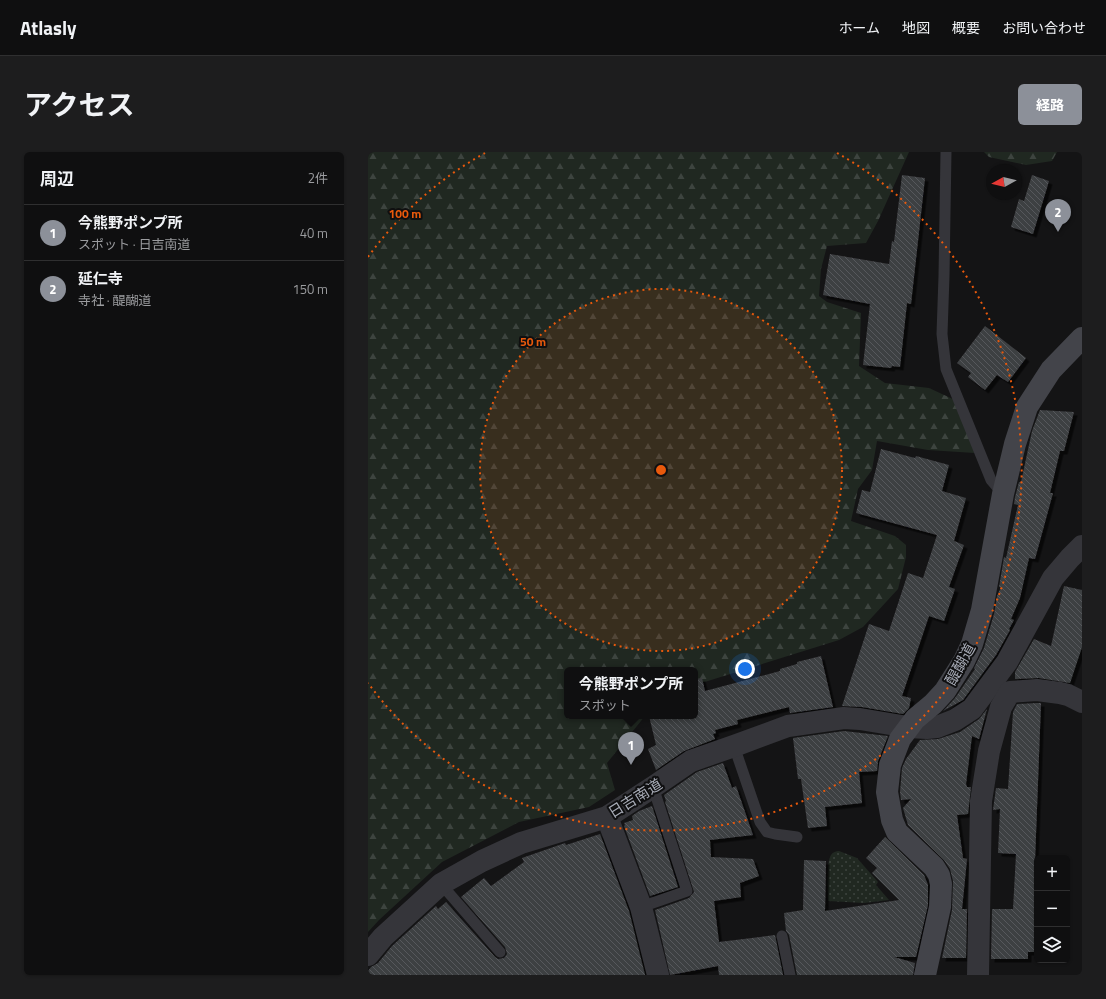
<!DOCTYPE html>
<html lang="ja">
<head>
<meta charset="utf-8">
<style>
	body { margin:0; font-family:"Titillium Web","Noto Sans JP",sans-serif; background:#1d1d1e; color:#f1f3f6 }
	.controls { position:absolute; right:12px; bottom:12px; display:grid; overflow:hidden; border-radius:6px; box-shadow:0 1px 3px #0004 }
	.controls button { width:36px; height:36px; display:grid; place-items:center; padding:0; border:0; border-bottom:1px solid #2f2f30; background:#0f0f10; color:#f1f3f6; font:20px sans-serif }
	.compass { position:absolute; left:618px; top:12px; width:36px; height:36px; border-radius:50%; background:#0f0f10; box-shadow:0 1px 3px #0004; rotate:262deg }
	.you { position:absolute; left:377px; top:517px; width:14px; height:14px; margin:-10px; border:3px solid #fff; border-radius:50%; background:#1a73e8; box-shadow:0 0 0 6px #1a73e833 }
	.badge { display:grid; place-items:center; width:26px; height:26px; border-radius:50%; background:#8c9099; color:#fff; font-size:13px; font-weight:700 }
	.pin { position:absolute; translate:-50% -33px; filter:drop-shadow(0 1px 2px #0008) }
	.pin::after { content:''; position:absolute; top:21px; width:14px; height:12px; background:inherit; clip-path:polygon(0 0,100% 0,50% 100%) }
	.popup { position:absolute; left:196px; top:515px; width:134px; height:52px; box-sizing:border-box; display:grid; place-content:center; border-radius:6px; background:#0f0f10; filter:drop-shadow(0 1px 3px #0005); font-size:13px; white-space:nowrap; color:#9b9c9f }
	.popup b { font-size:15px; color:#f1f3f6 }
	.popup::after { content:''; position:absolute; left:50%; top:100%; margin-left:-8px; border:8px solid transparent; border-top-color:#0f0f10 }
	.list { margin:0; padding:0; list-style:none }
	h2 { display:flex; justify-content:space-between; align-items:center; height:52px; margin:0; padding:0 16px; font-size:17px }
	h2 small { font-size:13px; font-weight:400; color:#9b9c9f }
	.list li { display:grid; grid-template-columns:26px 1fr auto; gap:12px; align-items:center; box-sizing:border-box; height:56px; padding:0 16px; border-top:1px solid #2f2f30 }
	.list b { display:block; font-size:15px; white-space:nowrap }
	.list p { margin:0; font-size:13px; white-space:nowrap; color:#9b9c9f }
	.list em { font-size:13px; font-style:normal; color:#9b9c9f }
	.icon { flex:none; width:22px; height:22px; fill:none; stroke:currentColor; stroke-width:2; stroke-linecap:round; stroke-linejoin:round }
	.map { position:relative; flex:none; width:714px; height:823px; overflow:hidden; border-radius:6px }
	header { display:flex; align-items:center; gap:24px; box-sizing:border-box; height:56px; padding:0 20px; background:#0f0f10; border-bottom:1px solid #2f2f30 }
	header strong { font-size:19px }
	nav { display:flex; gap:22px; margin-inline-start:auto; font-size:14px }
	.intro { display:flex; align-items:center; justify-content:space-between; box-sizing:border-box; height:96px; padding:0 24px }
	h1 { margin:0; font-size:28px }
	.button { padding:10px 18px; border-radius:6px; background:#8c9099; color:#fff; font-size:14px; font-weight:700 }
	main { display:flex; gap:24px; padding:0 24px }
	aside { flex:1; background:#0f0f10; border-radius:6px; box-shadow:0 1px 3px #0004 }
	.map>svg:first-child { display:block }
	.grass { fill:url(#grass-dots) }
	.forest { fill:url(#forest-firs) }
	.building { fill:url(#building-back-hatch); filter:url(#shadow) }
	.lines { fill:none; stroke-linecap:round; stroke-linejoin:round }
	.lane { stroke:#35353a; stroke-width:11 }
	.street { stroke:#35353a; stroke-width:22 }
	.secondary { stroke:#43444a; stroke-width:22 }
	.ring { fill:none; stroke:#e8590c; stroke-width:2; stroke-dasharray:2 4 }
	.labels { text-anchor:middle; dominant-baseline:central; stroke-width:4; stroke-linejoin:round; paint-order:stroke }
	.street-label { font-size:15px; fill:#a6aab5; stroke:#0f0f10 }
	.centre { fill:#e8590c; stroke:#0f0f10; stroke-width:2 }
	.ring-label { font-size:12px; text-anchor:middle; font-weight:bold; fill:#e8590c; stroke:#0f0f10; stroke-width:4; stroke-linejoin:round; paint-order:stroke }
</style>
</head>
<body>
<header>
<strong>Atlasly</strong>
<nav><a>ホーム</a><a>地図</a><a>概要</a><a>お問い合わせ</a></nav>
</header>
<div class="intro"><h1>アクセス</h1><a class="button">経路</a></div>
<main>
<aside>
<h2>周辺<small>2件</small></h2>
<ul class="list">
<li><span class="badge">1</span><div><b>今熊野ポンプ所</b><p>スポット · 日吉南道</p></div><em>40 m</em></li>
<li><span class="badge">2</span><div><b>延仁寺</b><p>寺社 · 醍醐道</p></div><em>150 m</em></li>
</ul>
</aside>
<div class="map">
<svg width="714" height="823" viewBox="0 0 714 823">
	<defs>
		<pattern id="grass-dots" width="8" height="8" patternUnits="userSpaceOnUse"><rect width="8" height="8" fill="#202821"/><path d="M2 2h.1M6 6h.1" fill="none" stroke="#3d443f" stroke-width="1.8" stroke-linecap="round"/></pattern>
		<pattern id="forest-firs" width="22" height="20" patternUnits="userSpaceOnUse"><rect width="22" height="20" fill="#202821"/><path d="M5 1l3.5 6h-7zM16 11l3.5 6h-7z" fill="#3d443f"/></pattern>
		<pattern id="building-back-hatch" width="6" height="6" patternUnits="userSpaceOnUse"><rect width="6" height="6" fill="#3e3f42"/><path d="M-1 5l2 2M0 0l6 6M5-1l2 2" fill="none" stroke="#57585b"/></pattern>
		<filter id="shadow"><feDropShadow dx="3.5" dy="3.5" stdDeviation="0" flood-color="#0009"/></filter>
	</defs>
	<rect width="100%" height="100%" fill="#141415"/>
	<!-- grass -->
	<path class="grass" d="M471 699 489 706 510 730 508 733 521 748 496 751 460 749C460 738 458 711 463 703 465 700 468 699 471 699Z"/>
	<!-- forest -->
	<g class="forest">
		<polygon points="0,0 541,0 510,69 498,91 459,94 453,117 451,144 459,150 493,161 491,214 517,231 561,236 587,248 607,301 560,298 509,289 504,318 490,337 483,369 527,384 538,393 538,405 530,437 495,475 471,488 327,533 327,518 199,518 199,564 277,564 239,611 247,638 221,655 151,670 74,710 11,768 0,780"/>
		<polygon points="616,0 689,0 684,9 658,13 621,5"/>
	</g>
	<!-- building -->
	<g class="building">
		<polygon points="534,23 557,26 543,152 539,151 532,215 524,214 523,216 495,213 502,152 455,143 462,102 521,112 524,89 526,90"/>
		<polygon points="664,23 681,29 665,82 643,75 651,47 656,49"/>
		<polygon points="617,174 658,206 640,230 629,223 617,238 600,225 603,221 589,211"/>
		<polygon points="672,258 706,260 696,299 692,299 682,341 685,341 667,407 661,406 652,446 643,467 646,468 641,477 642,478 628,503 595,548 575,559 587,546 607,517 606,516 616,496 626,462 629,444 633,435 631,435 636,405 638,406 650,353 646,352 647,345 651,330 653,330 664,279"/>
		<polygon points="513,297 547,306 548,304 581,313 574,339 598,346 586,389 596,393 581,435 587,437 576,469 561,464 534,544 543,546 541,556 535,562 494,555 474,554 501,472 521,479 540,421 555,426 569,383 488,361 494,338 502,340"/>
		<polygon points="696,434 714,438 714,495 702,531 671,526 647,527 647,520 666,487 683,494"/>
		<polygon points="453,504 465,555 422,561 421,555 369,568 370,572 347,578 348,581 345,582 347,587 316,599 288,618 280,597 288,593 281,564 327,564 327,527 334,526 337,539 412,519 412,517 429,512 429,510"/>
		<polygon points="669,551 673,551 666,735 669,735 669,800 660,800 660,807 623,807 624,757 645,757 648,702 630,701 632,657 625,658 628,636 640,637 645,560 649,552"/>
		<polygon points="619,557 611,587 604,584 598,632 599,635 603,635 600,662 589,663 595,706 599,707 594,757 599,757 598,806 574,806 584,758 585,729 582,717 576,708 540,673 535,656 543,647 533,648 532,640 534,616 538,607 552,588 570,587 592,580 611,567"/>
		<polygon points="476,579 520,584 510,609 509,619 491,620 494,651 457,655 459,674 440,676 433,627 430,627 425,586"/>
		<polygon points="355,611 364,636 368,634 385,683 342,688 343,705 385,707 391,724 372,731 373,745 346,749 351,790 407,783 415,823 351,823 350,814 302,823 287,758 321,746 326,740 297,650 298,649 296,643 329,620"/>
		<polygon points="284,654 310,735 282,744 256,674 257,673 256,671 265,668 264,664 271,659"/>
		<polygon points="232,682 261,759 277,823 0,823 0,819 3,815 10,811 24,794 68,754 70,757 78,750 127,805 130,807 136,806 139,802 137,795 93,745 116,726 123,734 156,710 154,706 197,691 198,693"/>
		<polygon points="517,685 556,723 560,733 560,753 548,805 526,805 547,811 545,823 429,823 421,783 418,779 416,761 435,758 436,708 458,709 457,759 531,748 504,721 509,716 498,706"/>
	</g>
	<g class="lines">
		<!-- lane -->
		<g class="lane">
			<polyline points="578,0 576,124 574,182 578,217 623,328 635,342"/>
			<polyline points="366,594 392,670 399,680 407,682 429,685"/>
			<polyline points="73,732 132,800"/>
			<polyline points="273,755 319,739 285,635"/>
			<polyline points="414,784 422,823"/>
		</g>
		<!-- street -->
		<g class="street">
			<polyline points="239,665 273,755 290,823"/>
			<polyline points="0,803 15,785 73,732 114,709 153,691 239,665 285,635 323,609 366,594 420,574 476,566 492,567 540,575 559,576 569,575 587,568 604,557 639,510 685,426 702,406 714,394"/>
			<polyline points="610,823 613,649 621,599 633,555 642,540 669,538 692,541 700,543 714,550"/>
		</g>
		<!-- secondary -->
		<polyline class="secondary" points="557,823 572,755 573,732 571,723 566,715 529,680 524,668 519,640 522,613 532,587 547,567 565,552 577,539 596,509 604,492 614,458 635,342 647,292 659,255 683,218 714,186"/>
	</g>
	<!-- distance rings -->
	<circle cx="293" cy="318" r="181" fill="#e8590c" fill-opacity=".12"/>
	<g class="ring">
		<circle cx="293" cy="318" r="181"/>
		<path d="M0 105A362 362 0 0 1 117 1M469 1A362 362 0 1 1 0 531"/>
	</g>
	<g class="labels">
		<!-- street labels -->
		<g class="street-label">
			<text transform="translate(592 512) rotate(-61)">醍醐道</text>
			<text transform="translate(267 646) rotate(-32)">日吉南道</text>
		</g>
	</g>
	<circle cx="293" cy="318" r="6" class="centre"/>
	<g class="ring-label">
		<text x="37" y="66">100 m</text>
		<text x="165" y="194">50 m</text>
	</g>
</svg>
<div class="controls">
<button>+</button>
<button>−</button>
<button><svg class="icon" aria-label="layers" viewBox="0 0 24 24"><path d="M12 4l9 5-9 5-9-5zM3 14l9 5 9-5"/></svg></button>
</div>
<svg class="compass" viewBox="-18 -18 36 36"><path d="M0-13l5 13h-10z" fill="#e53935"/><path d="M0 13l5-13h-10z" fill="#9b9c9f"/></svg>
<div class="you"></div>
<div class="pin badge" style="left:263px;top:613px">1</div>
<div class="popup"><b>今熊野ポンプ所</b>スポット</div>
<div class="pin badge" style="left:690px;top:80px">2</div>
</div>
</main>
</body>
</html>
